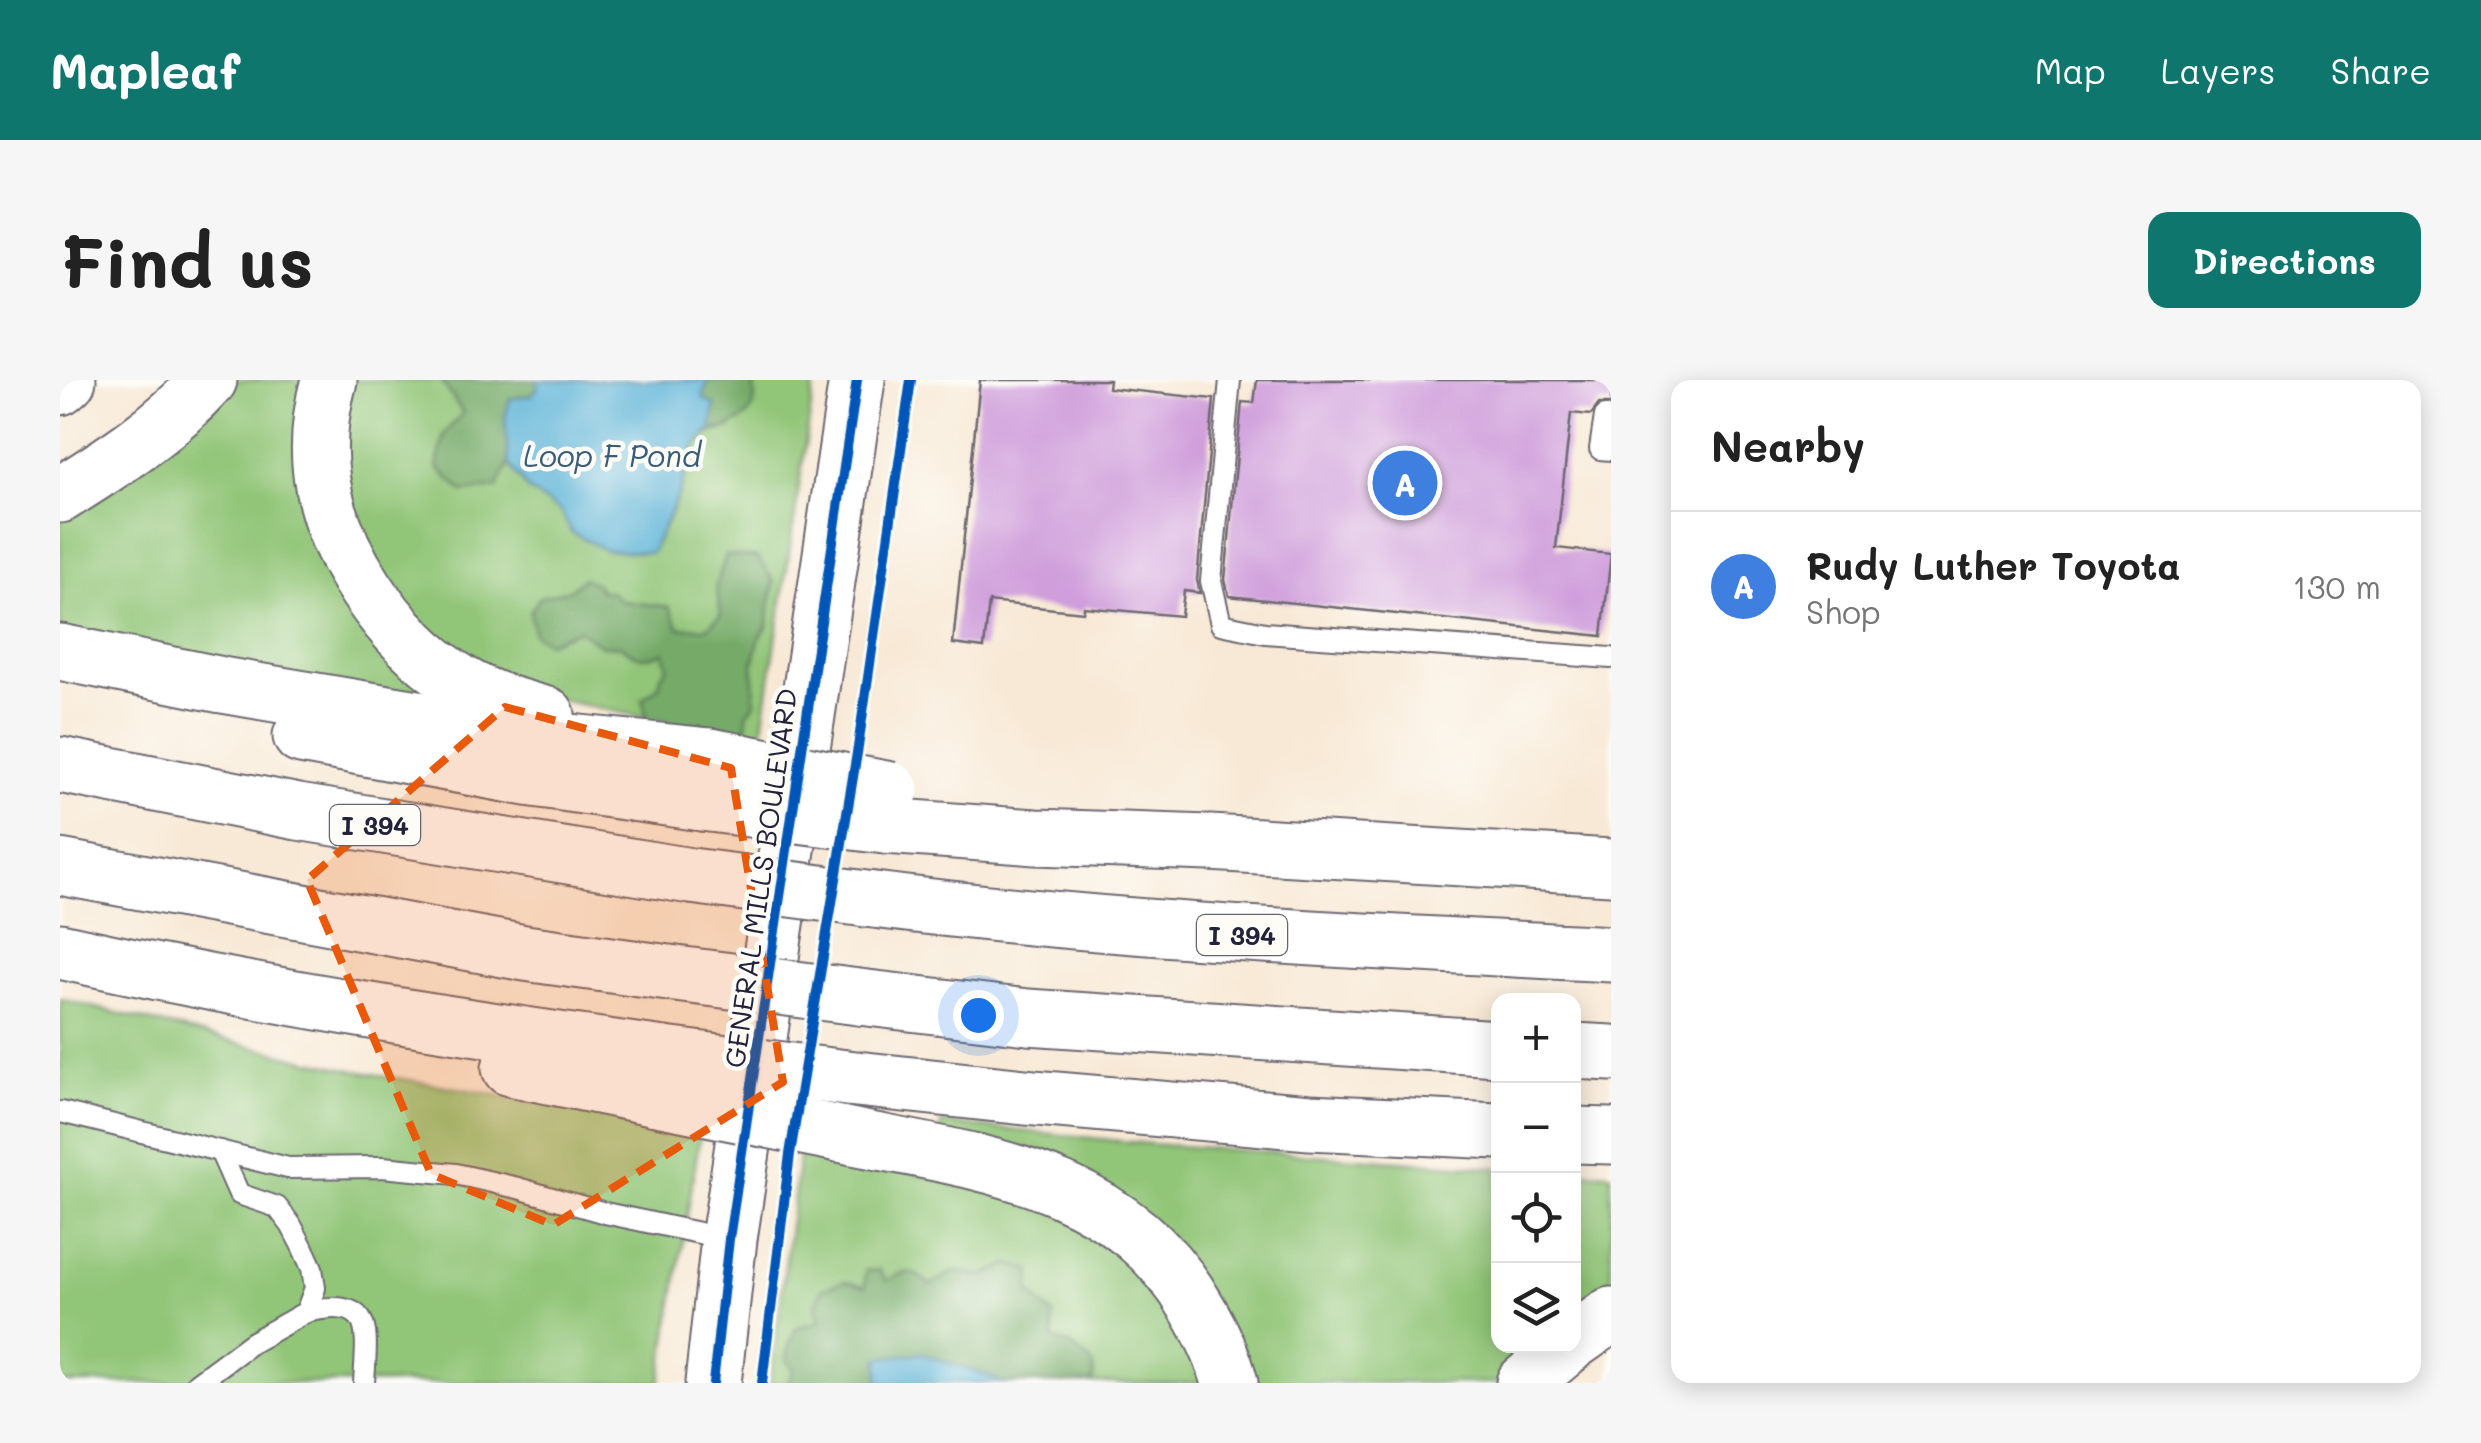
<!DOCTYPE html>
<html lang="en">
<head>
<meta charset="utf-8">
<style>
	body { margin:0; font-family:Mali,sans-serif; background:#f6f6f6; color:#222 }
	.controls { position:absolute; right:30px; bottom:30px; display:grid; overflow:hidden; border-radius:20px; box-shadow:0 5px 25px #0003 }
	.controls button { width:90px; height:90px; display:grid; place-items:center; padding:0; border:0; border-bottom:2px solid #e0e0e0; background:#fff; color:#222; font:50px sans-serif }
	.you { position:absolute; left:918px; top:635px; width:35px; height:35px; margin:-25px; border:8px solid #fff; border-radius:50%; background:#1a73e8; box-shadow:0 0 0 15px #1a73e833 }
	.badge { display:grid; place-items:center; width:65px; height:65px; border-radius:50%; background:#0f766e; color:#fff; font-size:32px; font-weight:700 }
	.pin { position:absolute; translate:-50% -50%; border:5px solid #fff; box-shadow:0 2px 10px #0006 }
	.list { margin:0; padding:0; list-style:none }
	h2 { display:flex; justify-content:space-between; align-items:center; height:130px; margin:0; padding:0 40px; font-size:42px }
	h2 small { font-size:32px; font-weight:400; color:#767676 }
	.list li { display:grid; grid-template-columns:65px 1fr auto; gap:30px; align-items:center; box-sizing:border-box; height:150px; padding:0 40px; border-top:2px solid #e0e0e0 }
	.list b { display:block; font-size:38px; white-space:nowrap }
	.list p { margin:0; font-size:32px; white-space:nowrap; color:#767676 }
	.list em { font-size:32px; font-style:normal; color:#767676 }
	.icon { flex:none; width:55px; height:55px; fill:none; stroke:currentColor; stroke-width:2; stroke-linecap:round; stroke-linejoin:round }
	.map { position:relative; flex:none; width:1551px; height:1003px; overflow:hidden; border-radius:20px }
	header { display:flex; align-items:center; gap:60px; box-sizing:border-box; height:140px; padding:0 50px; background:#0f766e; color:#fff }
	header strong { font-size:48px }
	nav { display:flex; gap:55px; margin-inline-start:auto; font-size:35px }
	.intro { display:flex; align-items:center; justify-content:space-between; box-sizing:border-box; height:240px; padding:0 60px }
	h1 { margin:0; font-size:70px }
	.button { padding:25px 45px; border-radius:20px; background:#0f766e; color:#fff; font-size:35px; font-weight:700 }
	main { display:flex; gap:60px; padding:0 60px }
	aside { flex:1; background:#fff; border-radius:20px; box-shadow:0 5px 25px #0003 }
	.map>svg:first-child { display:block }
	.green { fill:#91c577; stroke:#5a7459; stroke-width:2.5 }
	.forest { fill:#74aa68; stroke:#4b6652; stroke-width:2.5 }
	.water { fill:#5ab2d7; stroke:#3e6a89; stroke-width:2.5 }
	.building { fill:#cf9edb }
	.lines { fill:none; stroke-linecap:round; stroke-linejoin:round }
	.lane-casing { stroke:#6d6871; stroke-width:24 }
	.secondary-casing { stroke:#6d6871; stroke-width:59 }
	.highway-casing { stroke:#6d6871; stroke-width:59 }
	.lane { stroke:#fff; stroke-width:20 }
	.secondary { stroke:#fff; stroke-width:55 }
	.highway { stroke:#fff; stroke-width:55 }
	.highway-bridge-casing { stroke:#6d6871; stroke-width:59; stroke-linecap:butt }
	.highway-bridge { stroke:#fff; stroke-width:55 }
	.cycleway-casing { stroke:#fdfcf7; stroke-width:16 }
	.cycleway { stroke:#0057b8; stroke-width:10 }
	.marked { fill:#e8590c; fill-opacity:0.2; stroke:#e8590c; stroke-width:8; stroke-dasharray:20 12; stroke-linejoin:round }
	.labels { text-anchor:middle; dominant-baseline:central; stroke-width:9; stroke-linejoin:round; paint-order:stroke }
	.shield { fill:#fdfcf7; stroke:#646373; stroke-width:2.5 }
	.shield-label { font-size:25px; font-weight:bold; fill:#22223b }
	.street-label { font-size:28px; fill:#22223b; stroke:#fdfcf7 }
	.water-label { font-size:30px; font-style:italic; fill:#385c79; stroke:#fdfcf7 }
</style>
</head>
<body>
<header>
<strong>Mapleaf</strong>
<nav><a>Map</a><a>Layers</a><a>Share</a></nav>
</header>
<div class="intro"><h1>Find us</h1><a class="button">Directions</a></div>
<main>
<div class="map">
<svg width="1551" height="1003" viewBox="0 0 1551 1003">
	<rect width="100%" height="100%" fill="#fdfcf7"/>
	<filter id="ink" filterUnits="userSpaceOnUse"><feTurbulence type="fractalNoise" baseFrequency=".01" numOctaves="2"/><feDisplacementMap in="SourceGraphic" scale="20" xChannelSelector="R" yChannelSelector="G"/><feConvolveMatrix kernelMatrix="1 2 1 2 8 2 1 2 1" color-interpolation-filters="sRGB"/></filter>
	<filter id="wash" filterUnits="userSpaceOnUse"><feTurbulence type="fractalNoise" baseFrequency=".0048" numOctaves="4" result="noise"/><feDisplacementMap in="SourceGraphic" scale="40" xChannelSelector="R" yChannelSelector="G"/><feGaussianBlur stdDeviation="2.25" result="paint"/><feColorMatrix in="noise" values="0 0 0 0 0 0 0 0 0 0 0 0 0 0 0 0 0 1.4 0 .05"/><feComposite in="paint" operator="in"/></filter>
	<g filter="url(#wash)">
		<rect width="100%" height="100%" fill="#f8e9d6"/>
		<!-- green -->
		<g class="green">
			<polygon points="169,0 246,0 241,41 398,324 0,259 0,131"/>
			<path d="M289 0H381L403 33 384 54 377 87 403 112 437 107 449 84 468 110 502 133 545 170 591 173C600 154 611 135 618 116 632 82 627 52 671 48L695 3 692 0H755L701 361 678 356 687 333 695 323 693 284 700 256 708 246 709 227 714 203 656 206 662 235 648 248H619L609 227 561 221 550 212H542L535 204 480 217 542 266 560 265C576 278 585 280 604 272L608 287 601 296 599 306 582 319 587 338 491 318 355 253 282 123Z"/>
			<polygon points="0,619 246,680 301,692 641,749 600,1003 0,1003"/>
			<polygon points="881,743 1091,764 1438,788 1438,966 1484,966 1441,1003 1186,1003 1158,932 880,756"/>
			<polygon points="740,769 999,825 1095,896 1151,1003 1031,1003 1034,997 1012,966 993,959 993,935 969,912 949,884 923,896 895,891 870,905 827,901 819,890 806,891 805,907 761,941 736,948 728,969 727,981 734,989 729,1003 710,1003"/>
			<polygon points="1514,792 1551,793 1551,918 1514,942"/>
		</g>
		<!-- forest -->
		<g class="forest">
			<polygon points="381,0 477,0 478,7 472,15 445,37 449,84 437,108 403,112 377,87 384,54 403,33"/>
			<path d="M648 0H692C703 32 681 47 651 50L655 26 643 18Z"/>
			<path d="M666 175 698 178 714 202 709 227 708 246 700 256 693 284 695 323 687 333V347L678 356 587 338 582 319 599 306 601 296 608 287 604 272C585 280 576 278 560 265L542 266 519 250 487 262 474 254 470 232 480 217 510 210 523 198 535 204 542 212 550 211 561 221 609 227 619 248H647L661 235 656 206Z"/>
			<path d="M949 884 972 890 969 912 993 935V959L1012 966 1033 984 1034 998 1031 1003H942L933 998 860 973 820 978 819 1003H729L734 989 727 981 728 969 736 948 761 941 755 926 762 909 784 901 805 907 806 891 819 890 827 901C844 889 855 890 870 905L895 891 923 896Z"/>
		</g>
		<!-- water -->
		<g class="water">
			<polygon points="477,0 648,0 643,18 655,25 651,50 634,67 618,116 591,173 545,170 511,152 502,133 468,110 449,84 445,37 450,19 472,15 478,7"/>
			<polygon points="860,973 933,998 942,1003 819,1003 819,978"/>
		</g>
		<g id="blocks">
			<!-- building -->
			<g class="building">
				<polygon points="920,0 1049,0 1048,8 1154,19 1137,200 1140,213 1124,211 1121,236 1024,227 1023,232 929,222 924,268 893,264"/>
				<polygon points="1197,0 1551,0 1551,24 1539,24 1531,35 1511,33 1496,168 1551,174 1542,256 1169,216 1165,200 1182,22 1194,23"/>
			</g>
		</g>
	</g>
	<g filter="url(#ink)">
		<use href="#blocks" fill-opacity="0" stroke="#6d6871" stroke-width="2.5"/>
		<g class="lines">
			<defs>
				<g id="lane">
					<polyline points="1170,0 1151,201 1161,244 1205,253 1551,278"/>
					<polyline points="1545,36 1540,69 1551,70"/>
					<polyline points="1,732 228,788 322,787 396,794 458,808 545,833 667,859"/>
					<path d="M246 932C315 916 307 950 304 1003"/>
					<polyline points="137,1003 191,963 246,932 255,908 252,888 242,866 231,845 217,827 179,814 160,771"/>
				</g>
				<g id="secondary">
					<polyline points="0,7 8,0"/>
					<polyline points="653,1003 669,859 797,0"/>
				</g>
				<g id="highway">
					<path d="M269 0C262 26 258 57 260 84 267 169 329 259 401 303 427 319 458 327 487 335"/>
					<path d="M0 115C53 82 107 47 149 0"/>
					<polyline points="0,272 162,305 482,359 650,376"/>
					<polyline points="241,356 467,398 642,423"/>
					<polyline points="0,385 238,432 631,496"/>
					<polyline points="825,446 976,457 1150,463 1551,487"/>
					<polyline points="0,487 465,573 616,594"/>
					<path d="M814 520C1059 551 1305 561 1551 574"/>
					<path d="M0 571C199 616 402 647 604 675"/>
					<polyline points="799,617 968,637 1438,668"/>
					<polyline points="1514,671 1551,673"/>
					<polyline points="450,688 597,718"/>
					<polyline points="787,698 975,718 1250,742 1438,751"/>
					<path d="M779 754C915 782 1059 794 1136 926 1151 951 1163 975 1170 1003"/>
					<polyline points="1514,755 1551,756"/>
					<polyline points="1514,961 1551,935"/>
					<polyline points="1464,1003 1508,966"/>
				</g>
			</defs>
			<!-- lane casing -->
			<use href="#lane" class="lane-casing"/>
			<!-- secondary casing -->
			<use href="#secondary" class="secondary-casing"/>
			<!-- highway casing -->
			<use href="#highway" class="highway-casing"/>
			<!-- lane -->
			<use href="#lane" class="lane"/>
			<!-- secondary -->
			<use href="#secondary" class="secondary"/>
			<!-- highway -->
			<use href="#highway" class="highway"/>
			<defs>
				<g id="highway-bridge">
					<polyline points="650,376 831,410"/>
					<polyline points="642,423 825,446"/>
					<polyline points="631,496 814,520"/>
					<polyline points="616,594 799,617"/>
					<polyline points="604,675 787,698"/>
					<polyline points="597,718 779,754"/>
				</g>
			</defs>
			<!-- highway-bridge casing -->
			<use href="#highway-bridge" class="highway-bridge-casing"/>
			<!-- highway-bridge -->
			<use href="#highway-bridge" class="highway-bridge"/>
			<defs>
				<g id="cycleway">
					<polyline points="653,1003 669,859 797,0"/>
					<polyline points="702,1003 730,774 798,367 851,0"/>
				</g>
			</defs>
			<!-- cycleway casing -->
			<use href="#cycleway" class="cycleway-casing"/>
			<!-- cycleway -->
			<use href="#cycleway" class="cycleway"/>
		</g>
	</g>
	<!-- marked area -->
	<path class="marked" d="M445 327 671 388 723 702 493 845 371 794 247 500Z"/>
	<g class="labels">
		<!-- shield labels -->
		<g class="shield">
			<rect x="270" y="425" width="90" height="40" rx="8"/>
			<rect x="1137" y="535" width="90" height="40" rx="8"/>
		</g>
		<g class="shield-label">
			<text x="315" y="445">I 394</text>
			<text x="1182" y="555">I 394</text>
		</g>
		<!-- street labels -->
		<g class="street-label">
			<text transform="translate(700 498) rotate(-82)">GENERAL MILLS BOULEVARD</text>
		</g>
		<!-- water labels -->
		<g class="water-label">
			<text x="552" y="75">Loop F Pond</text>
		</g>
	</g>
</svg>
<div class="controls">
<button>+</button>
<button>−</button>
<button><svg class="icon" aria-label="locate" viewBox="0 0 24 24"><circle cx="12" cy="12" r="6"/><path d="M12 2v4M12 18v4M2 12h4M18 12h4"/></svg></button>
<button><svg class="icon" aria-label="layers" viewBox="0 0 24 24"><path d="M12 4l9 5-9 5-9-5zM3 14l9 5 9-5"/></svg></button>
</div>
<div class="you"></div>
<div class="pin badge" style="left:1345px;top:103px;background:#3f7fe0">A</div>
</div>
<aside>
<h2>Nearby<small></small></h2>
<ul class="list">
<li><span class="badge" style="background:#3f7fe0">A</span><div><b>Rudy Luther Toyota</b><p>Shop</p></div><em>130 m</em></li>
</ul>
</aside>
</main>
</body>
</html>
